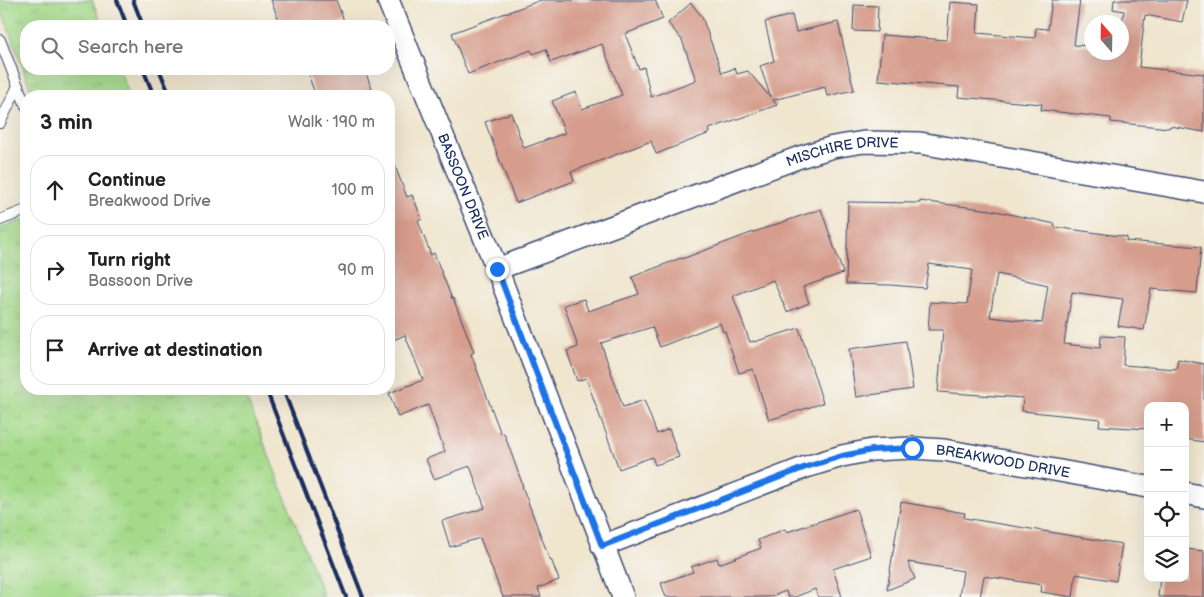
<!DOCTYPE html>
<html lang="en">
<head>
<meta charset="utf-8">
<style>
	body { margin:0; font-family:"Balsamiq Sans",sans-serif; background:#f2f2f2; color:#222 }
	.controls { position:absolute; right:15px; bottom:15px; display:grid; overflow:hidden; border-radius:10px; box-shadow:0 5px 20px #0002 }
	.controls button { width:45px; height:45px; display:grid; place-items:center; padding:0; border:0; border-bottom:1px solid #e0e0e0; background:#fff; color:#222; font:25px sans-serif }
	.compass { position:absolute; left:1084px; top:15px; width:45px; height:45px; border-radius:50%; background:#fff; box-shadow:0 5px 20px #0002; rotate:340deg }
	.stop { position:absolute; width:15px; height:15px; margin:-11px; border:4px solid #1a73e8; border-radius:50%; background:#fff }
	.stop.end { background:#1a73e8; border-color:#fff; box-shadow:0 1px 5px #0008 }
	.list { margin:0; padding:0; list-style:none }
	h2 { display:flex; justify-content:space-between; align-items:center; height:65px; margin:0; padding:0 20px; font-size:21px }
	h2 small { font-size:16px; font-weight:400; color:#767676 }
	.list li { display:grid; grid-template-columns:32px 1fr auto; gap:15px; align-items:center; box-sizing:border-box; height:70px; margin:0 10px 10px; padding:0 10px; border:1px solid #e0e0e0; border-radius:20px }
	.list b { display:block; font-size:19px; white-space:nowrap }
	.list p { margin:0; font-size:16px; white-space:nowrap; color:#767676 }
	.list em { font-size:16px; font-style:normal; color:#767676 }
	.icon { flex:none; width:28px; height:28px; fill:none; stroke:currentColor; stroke-width:2; stroke-linecap:round; stroke-linejoin:round }
	.map { position:relative; flex:none; width:1204px; height:597px; overflow:hidden }
	.search { position:absolute; background:#fff; box-shadow:0 5px 20px #0002; left:20px; top:20px; width:375px; height:55px; display:flex; align-items:center; gap:12px; box-sizing:border-box; padding:0 18px; border-radius:20px; color:#767676; font-size:19px }
	.panel { position:absolute; background:#fff; box-shadow:0 5px 20px #0002; left:20px; top:90px; width:375px; height:305px; border-radius:20px }
	.map>svg:first-child { display:block }
	.grass { fill:url(#grass-tufts); stroke:#608474 }
	.building { fill:#d69c8c; fill-rule:evenodd }
	.lines { fill:none; stroke-linecap:round; stroke-linejoin:round }
	.lane-casing { stroke:#3b4a6f; stroke-width:12 }
	.street-casing { stroke:#3b4a6f; stroke-width:24 }
	.lane { stroke:#fff; stroke-width:10 }
	.street { stroke:#fff; stroke-width:21 }
	.rail { stroke:#1b2f5e; stroke-width:4 }
	.route { stroke:#1a73e8; stroke-width:6 }
	.labels { text-anchor:middle; dominant-baseline:central; stroke-width:4; stroke-linejoin:round; paint-order:stroke }
	.street-label { font-size:14px; fill:#1b2f5e; stroke:#f6f6f2 }
</style>
</head>
<body>
<div class="map">
<svg width="1204" height="597" viewBox="0 0 1204 597">
	<defs>
		<pattern id="grass-tufts" width="24" height="20" patternUnits="userSpaceOnUse" patternTransform="scale(1.25)"><rect width="24" height="20" fill="#a4da8a"/><path d="M3 7l-1-3M5 7V3M7 7l1-3M15 17l-1-3M17 17v-4M19 17l1-3" fill="none" stroke="#8dbb7a"/></pattern>
	</defs>
	<rect width="100%" height="100%" fill="#f6f6f2"/>
	<filter id="ink" filterUnits="userSpaceOnUse"><feTurbulence type="fractalNoise" baseFrequency=".02" numOctaves="2"/><feDisplacementMap in="SourceGraphic" scale="10" xChannelSelector="R" yChannelSelector="G"/><feConvolveMatrix kernelMatrix="1 2 1 2 8 2 1 2 1" color-interpolation-filters="sRGB"/></filter>
	<filter id="wash" filterUnits="userSpaceOnUse"><feTurbulence type="fractalNoise" baseFrequency=".0096" numOctaves="4" result="noise"/><feDisplacementMap in="SourceGraphic" scale="20" xChannelSelector="R" yChannelSelector="G"/><feGaussianBlur stdDeviation="1.12" result="paint"/><feColorMatrix in="noise" values="0 0 0 0 0 0 0 0 0 0 0 0 0 0 0 0 0 1.4 0 .05"/><feComposite in="paint" operator="in"/></filter>
	<g filter="url(#wash)">
		<rect width="100%" height="100%" fill="#f0e5cd"/>
		<!-- grass -->
		<g class="grass">
			<polygon points="0,0 92,0 103,26 26,26 26,69 119,69 130,96 33,96 0,6"/>
			<polygon points="26,219 26,389 243,389 324,597 0,597 0,228"/>
		</g>
		<g id="blocks">
			<!-- building -->
			<g class="building">
				<polygon points="271,0 336,0 344,21 331,26 281,26"/>
				<polygon points="541,0 655,0 663,19 625,34 639,69 644,67 651,97 696,80 682,40 668,23 691,3 702,17 722,73 735,68 737,74 748,71 771,98 760,66 774,61 765,22 792,15 796,32 838,22 854,90 827,96 825,87 773,100 777,105 709,129 710,133 656,154 651,141 571,172 574,181 516,203 485,122 511,113 524,148 565,133 552,101 576,92 582,109 622,95 602,44 551,62 546,49 533,54 531,50 468,74 452,33"/>
				<polygon points="1052,0 1080,0 1074,45 1092,46 1092,52 1122,52 1122,24 1124,11 1113,9 1114,0 1187,0 1182,22 1145,15 1139,67 1204,74 1204,132 1170,126 1169,128 1111,122 1111,118 1041,110 1042,104 958,97 959,87 878,80 882,35 947,40 950,2 979,4 977,33 1035,38 1036,28 1048,29"/>
				<polygon points="854,5 878,6 877,32 853,31"/>
				<polygon points="306,69 364,69 372,89 351,96 316,96"/>
				<polygon points="389,153 390,153 407,197 412,195 422,219 418,221 431,255 434,253 452,299 453,298 474,352 471,354 501,434 504,433 523,486 522,486 550,560 551,559 559,580 538,588 541,597 503,597 480,538 450,547 442,521 485,508 470,466 434,479 426,459 445,452 428,405 398,417 389,393 423,380 405,335 389,342"/>
				<path d="M920 201 991 210 1055 224 1054 227 1127 237 1126 241 1201 247 1197 293 1151 289 1144 330 1118 326 1123 299 1072 292 1064 344 1100 348 1101 336 1125 337 1123 365 1176 369 1178 359 1204 364V442L1185 439V406H1148V429L1099 426 1100 419 1022 411 1023 398 938 392 943 330H928L930 302 967 304 972 270 929 264 925 288 891 285 846 284 848 202 920 203ZM997 274 1048 285 1042 323 990 317Z"/>
				<polygon points="821,209 843,273 803,287 809,303 787,312 773,280 733,296 750,342 754,341 754,342 799,328 823,403 769,420 753,369 739,373 725,331 723,332 720,323 660,347 652,327 601,343 623,407 644,400 657,434 669,429 679,457 655,465 652,457 619,469 586,378 577,381 567,351 578,347 564,305 584,299 588,311 639,294 632,277 681,258 682,259 748,234"/>
				<polygon points="906,341 913,389 856,397 849,349"/>
				<polygon points="901,502 965,513 964,518 1122,544 1116,581 1076,574 1073,597 1041,592 1042,585 984,576 980,597 959,597 963,571 908,562 915,579 887,590"/>
				<polygon points="856,509 871,556 833,569 842,597 818,597 815,589 795,597 788,597 786,591 770,597 666,597 661,583 693,572 691,567 717,558 719,564 761,548 758,540 785,529 787,532"/>
				<polygon points="1185,549 1204,551 1204,597 1158,597 1160,578 1185,578"/>
			</g>
		</g>
	</g>
	<g filter="url(#ink)">
		<use href="#blocks" fill-opacity="0" stroke="#3b4a6f" stroke-width="1"/>
		<g class="lines">
			<defs>
				<g id="lane">
					<polyline points="0,40 18,86 0,123"/>
					<polyline points="18,86 26,106"/>
					<polyline points="0,220 26,210"/>
				</g>
				<g id="street">
					<path id="s1" d="M388 0 497 269 623 597"/>
					<path id="s2" d="M497 269 800 157 833 147 864 142 920 143 1204 192"/>
					<polyline points="1185,493 1204,497"/>
					<path id="s3" d="M602 546 806 467 842 456 872 450 912 448 944 450 1148 487"/>
				</g>
			</defs>
			<!-- lane casing -->
			<use href="#lane" class="lane-casing"/>
			<!-- street casing -->
			<use href="#street" class="street-casing"/>
			<!-- lane -->
			<use href="#lane" class="lane"/>
			<!-- street -->
			<use href="#street" class="street"/>
			<!-- rail -->
			<g class="rail">
				<polyline points="117,0 127,26"/>
				<polyline points="133,0 143,26"/>
				<polyline points="143,69 154,96"/>
				<polyline points="159,69 170,96"/>
				<polyline points="266,389 346,597"/>
				<polyline points="283,389 363,597"/>
			</g>
		</g>
	</g>
	<g class="lines" filter="url(#ink)">
		<!-- route -->
		<polyline class="route" points="497,269 602,546 806,467 842,456 872,450 912,448"/>
	</g>
	<g class="labels">
		<!-- street labels -->
		<g class="street-label">
			<text stroke="none"><textPath href="#s2" startOffset="366">MISCHIRE DRIVE</textPath></text>
			<text stroke="none"><textPath href="#s1" startOffset="201">BASSOON DRIVE</textPath></text>
			<text stroke="none"><textPath href="#s3" startOffset="419">BREAKWOOD DRIVE</textPath></text>
		</g>
	</g>
</svg>
<div class="controls">
<button>+</button>
<button>−</button>
<button><svg class="icon" aria-label="locate" viewBox="0 0 24 24"><circle cx="12" cy="12" r="6"/><path d="M12 2v4M12 18v4M2 12h4M18 12h4"/></svg></button>
<button><svg class="icon" aria-label="layers" viewBox="0 0 24 24"><path d="M12 4l9 5-9 5-9-5zM3 14l9 5 9-5"/></svg></button>
</div>
<svg class="compass" viewBox="-18 -18 36 36"><path d="M0-13l5 13h-10z" fill="#e53935"/><path d="M0 13l5-13h-10z" fill="#767676"/></svg>
<div class="stop" style="left:912px;top:448px"></div>
<div class="stop end" style="left:497px;top:269px"></div>
<div class="search"><svg class="icon" aria-label="search" viewBox="0 0 24 24"><circle cx="10" cy="10" r="6"/><path d="M15 15l6 6"/></svg>Search here</div>
<section class="panel">
<h2>3 min<small>Walk · 190 m</small></h2>
<ul class="list">
<li><svg class="icon" aria-label="ahead" viewBox="0 0 24 24"><path d="M12 20V5M6 11l6-6 6 6"/></svg><div><b>Continue</b><p>Breakwood Drive</p></div><em>100 m</em></li>
<li><svg class="icon" aria-label="right" viewBox="0 0 24 24"><path d="M7 20v-9h11M14 6l5 5-5 5"/></svg><div><b>Turn right</b><p>Bassoon Drive</p></div><em>90 m</em></li>
<li><svg class="icon" aria-label="arrive" viewBox="0 0 24 24"><path d="M6 21V4h12l-3 4 3 4H6"/></svg><div><b>Arrive at destination</b></div></li>
</ul>
</section>
</div>
</body>
</html>
